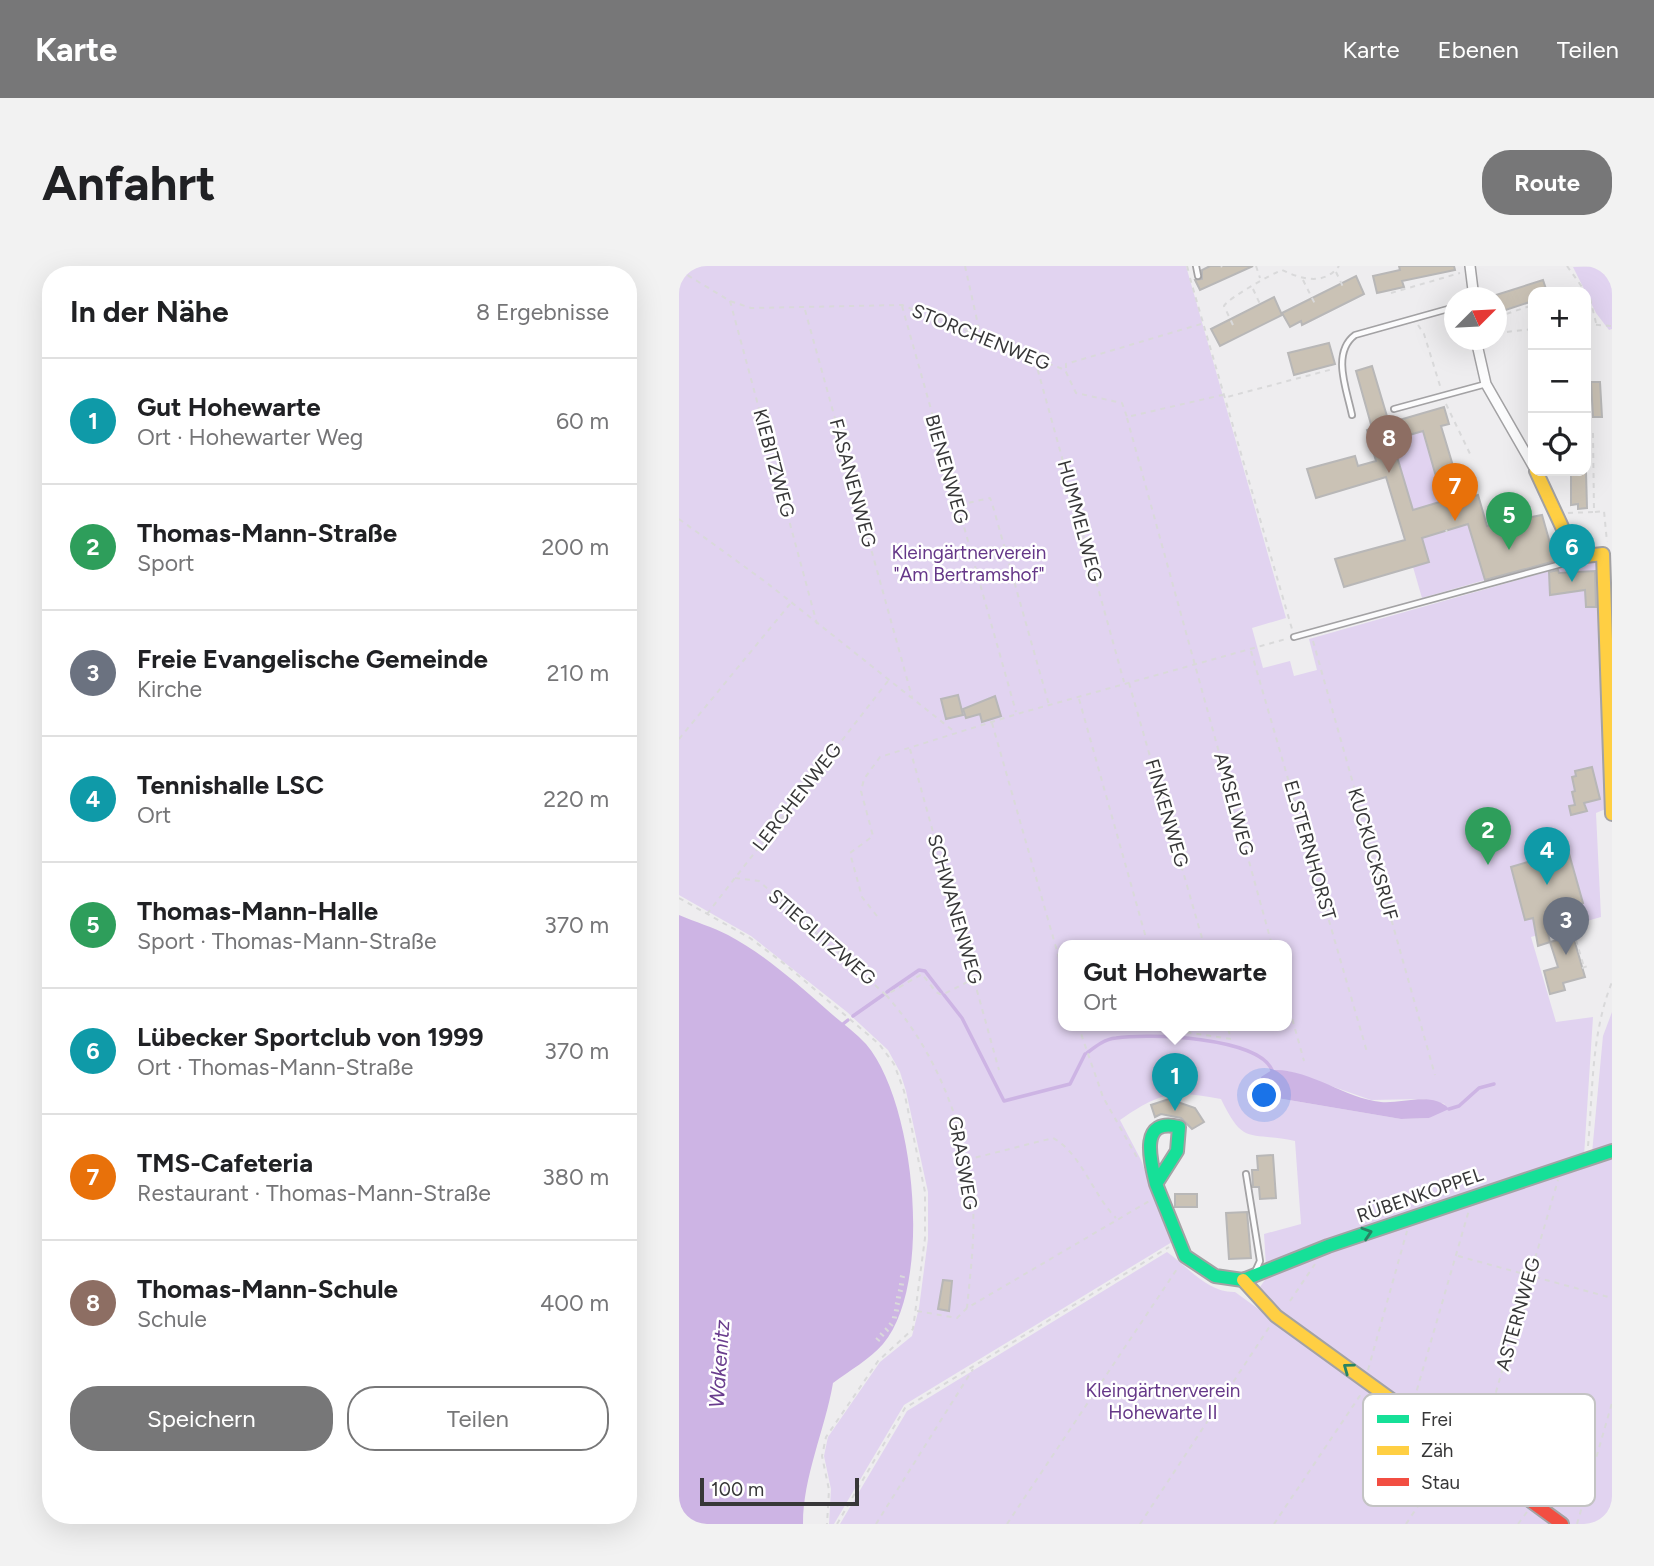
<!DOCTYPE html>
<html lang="de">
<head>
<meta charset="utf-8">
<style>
	body { margin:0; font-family:Figtree,sans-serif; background:#f2f2f2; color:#202124 }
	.controls { position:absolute; right:21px; top:21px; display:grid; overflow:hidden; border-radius:14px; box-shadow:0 7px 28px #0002 }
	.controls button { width:63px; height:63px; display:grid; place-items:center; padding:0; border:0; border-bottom:2px solid #e0e0e0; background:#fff; color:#202124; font:35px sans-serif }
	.compass { position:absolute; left:765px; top:21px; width:63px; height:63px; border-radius:50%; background:#fff; box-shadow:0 7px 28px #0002; rotate:66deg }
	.scale { position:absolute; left:21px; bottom:18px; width:159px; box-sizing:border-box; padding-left:7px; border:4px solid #373738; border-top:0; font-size:19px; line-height:24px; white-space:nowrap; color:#373738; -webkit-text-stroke:5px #fff; paint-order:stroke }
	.you { position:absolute; left:586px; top:830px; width:24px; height:24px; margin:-18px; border:5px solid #fff; border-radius:50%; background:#1a73e8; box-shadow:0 0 0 10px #1a73e833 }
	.badge { display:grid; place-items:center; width:46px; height:46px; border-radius:50%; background:#777778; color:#fff; font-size:23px; font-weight:700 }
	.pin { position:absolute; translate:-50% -58px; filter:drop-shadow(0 2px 4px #0008) }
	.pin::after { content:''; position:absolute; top:37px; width:24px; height:21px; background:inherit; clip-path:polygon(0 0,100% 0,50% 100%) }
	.popup { position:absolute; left:379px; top:674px; width:234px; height:91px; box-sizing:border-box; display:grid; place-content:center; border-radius:14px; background:#fff; filter:drop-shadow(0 2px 5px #0005); font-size:23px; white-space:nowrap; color:#757577 }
	.popup b { font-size:26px; color:#202124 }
	.popup::after { content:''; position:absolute; left:50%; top:100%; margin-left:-14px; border:14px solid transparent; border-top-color:#fff }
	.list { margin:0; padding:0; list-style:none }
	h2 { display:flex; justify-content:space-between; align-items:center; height:91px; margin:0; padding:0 28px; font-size:30px }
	h2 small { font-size:23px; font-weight:400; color:#757577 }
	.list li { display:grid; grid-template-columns:46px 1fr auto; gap:21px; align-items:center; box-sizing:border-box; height:126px; padding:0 28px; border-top:2px solid #e0e0e0 }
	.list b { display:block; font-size:26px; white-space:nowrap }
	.list p { margin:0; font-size:23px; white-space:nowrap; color:#757577 }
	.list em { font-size:23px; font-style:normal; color:#757577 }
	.actions { display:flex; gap:14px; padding:21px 28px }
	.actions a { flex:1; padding:16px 0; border:2px solid #777778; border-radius:28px; text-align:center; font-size:24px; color:#777778 }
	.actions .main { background:#777778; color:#fff }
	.icon { flex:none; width:38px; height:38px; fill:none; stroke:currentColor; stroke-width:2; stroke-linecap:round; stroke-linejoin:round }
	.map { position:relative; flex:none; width:933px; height:1258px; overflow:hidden; border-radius:28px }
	header { display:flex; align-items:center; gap:42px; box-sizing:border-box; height:98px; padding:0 35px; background:#777778; color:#fff }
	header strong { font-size:33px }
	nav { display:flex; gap:38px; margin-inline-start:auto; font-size:24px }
	.intro { display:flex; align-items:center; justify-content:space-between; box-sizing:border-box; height:168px; padding:0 42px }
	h1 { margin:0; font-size:49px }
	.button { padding:18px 32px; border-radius:28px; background:#777778; color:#fff; font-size:24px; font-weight:700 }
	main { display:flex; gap:42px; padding:0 42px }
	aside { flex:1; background:#fff; border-radius:28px; box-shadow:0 7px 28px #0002 }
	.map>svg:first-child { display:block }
	.green { fill:#e1d3f0; fill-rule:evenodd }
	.water { fill:#cdb4e4 }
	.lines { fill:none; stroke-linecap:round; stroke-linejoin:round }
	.stream { stroke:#cdb4e4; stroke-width:3.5 }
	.building { fill:#cac2b5; stroke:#b8b7b7; stroke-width:2; fill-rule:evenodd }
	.lane-casing { stroke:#a3a2a4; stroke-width:8 }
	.street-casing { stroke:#a3a2a4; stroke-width:12 }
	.fast-casing { stroke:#a3a2a4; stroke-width:16 }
	.slow-casing { stroke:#a3a2a4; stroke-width:16 }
	.jam-casing { stroke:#a3a2a4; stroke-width:16 }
	.path { stroke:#d9d9da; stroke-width:2; stroke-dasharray:5 5; stroke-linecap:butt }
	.lane { stroke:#fcfcfd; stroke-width:4.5 }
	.street { stroke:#fcfcfd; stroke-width:9 }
	.fast { stroke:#16e098; stroke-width:12 }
	.slow { stroke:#ffcf43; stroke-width:12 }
	.jam { stroke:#f24e42; stroke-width:12 }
	.oneway { stroke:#288363 }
	.labels { text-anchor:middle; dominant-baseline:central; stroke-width:5; stroke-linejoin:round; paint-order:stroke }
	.street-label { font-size:19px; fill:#373738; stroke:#fff }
	.park-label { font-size:19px; fill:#653788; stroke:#fff }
	.water-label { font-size:21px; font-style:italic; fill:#693c8d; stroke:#fff }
	.key { fill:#fff; stroke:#c3c3c3; stroke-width:2 }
	.key-label { font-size:19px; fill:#373738 }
</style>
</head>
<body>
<header>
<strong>Karte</strong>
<nav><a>Karte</a><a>Ebenen</a><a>Teilen</a></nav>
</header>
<div class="intro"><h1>Anfahrt</h1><a class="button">Route</a></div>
<main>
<aside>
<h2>In der Nähe<small>8 Ergebnisse</small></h2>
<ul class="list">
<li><span class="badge" style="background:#0f9aa8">1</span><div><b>Gut Hohewarte</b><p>Ort · Hohewarter Weg</p></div><em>60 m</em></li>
<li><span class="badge" style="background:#2e9e5b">2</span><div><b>Thomas-Mann-Straße</b><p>Sport</p></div><em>200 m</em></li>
<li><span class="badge" style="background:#6b7280">3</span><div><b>Freie Evangelische Gemeinde</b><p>Kirche</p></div><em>210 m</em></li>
<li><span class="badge" style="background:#0f9aa8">4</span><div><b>Tennishalle LSC</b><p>Ort</p></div><em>220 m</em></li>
<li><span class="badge" style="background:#2e9e5b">5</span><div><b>Thomas-Mann-Halle</b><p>Sport · Thomas-Mann-Straße</p></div><em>370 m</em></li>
<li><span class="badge" style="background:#0f9aa8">6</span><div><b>Lübecker Sportclub von 1999</b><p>Ort · Thomas-Mann-Straße</p></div><em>370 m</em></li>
<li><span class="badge" style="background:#e8710a">7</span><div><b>TMS-Cafeteria</b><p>Restaurant · Thomas-Mann-Straße</p></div><em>380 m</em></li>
<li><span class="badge" style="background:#8d6e63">8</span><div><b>Thomas-Mann-Schule</b><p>Schule</p></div><em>400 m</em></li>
</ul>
<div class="actions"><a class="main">Speichern</a><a>Teilen</a></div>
</aside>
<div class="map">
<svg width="933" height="1258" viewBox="0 0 933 1258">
	<rect width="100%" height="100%" fill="#eeedef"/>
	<!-- green -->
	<g class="green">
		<path d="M0 0H507L607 352 573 362 584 402 611 395 615 410 638 404 630 373 892 299 915 293 918 296 929 542 917 547 922 651 852 671 877 756 914 751 905 890 587 1000 585 968 622 958 616 875C570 865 565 881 542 833 494 824 481 826 441 854L462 894 493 976 225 1139 155 1258H150L152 1223 145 1190 149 1171 201 1096 233 1070 240 1042 249 973V926L227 825 221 806 209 784 168 746 72 670 0 629ZM384 679H608V759H384ZM609 805 692 834 745 833 766 838 750 852 722 853 598 832Z"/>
		<polygon points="933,0 933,63 930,64 917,47 894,1"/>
		<polygon points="744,165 764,235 734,244 713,174"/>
		<polygon points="789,258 806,314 743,332 734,301 750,296 743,272"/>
		<polygon points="933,746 933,880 913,887 924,770"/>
		<polygon points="933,890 933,1258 891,1258 587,1038 581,1021 590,1008 645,986"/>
		<path d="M488 986C509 1001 529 1027 556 1026L878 1258H161L228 1145Z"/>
	</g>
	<!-- water -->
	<g class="water">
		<path d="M0 649C16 656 34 661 49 669 85 688 117 717 147 743 160 755 175 765 187 778 236 835 255 1018 204 1078 191 1093 170 1105 154 1117 146 1164 124 1210 124 1258H0Z"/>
		<path d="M593 804C630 802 665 832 702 836 723 838 754 825 770 843L750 852 722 853 598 832 584 823 582 811Z"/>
	</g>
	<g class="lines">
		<!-- stream -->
		<g class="stream">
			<polyline points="208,726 240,704 246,705 263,727"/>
			<polyline points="265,729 283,752 325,835 391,818 406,788"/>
			<polyline points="174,750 204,729"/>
			<polyline points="164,758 169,754"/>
			<path d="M408 787C417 780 426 773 437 772 469 767 579 771 593 804"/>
			<polyline points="770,843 780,840 800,822 815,818"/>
		</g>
	</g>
	<!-- building -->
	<g class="building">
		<polygon points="531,0 574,0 521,24 516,14 523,13 523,4"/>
		<polygon points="720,0 775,0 776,4 723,15 725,21 698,27 694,10 721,4"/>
		<polygon points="677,10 685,28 623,59 622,55 611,61 603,47"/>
		<polygon points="864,14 868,26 854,26 854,35 817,47 817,29"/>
		<polygon points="595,31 603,49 541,80 532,63"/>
		<polygon points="650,77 656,98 615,109 609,87"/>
		<path d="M693 100 710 157 765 141 770 158 762 160 784 233 799 229 808 260 863 249 876 295 806 314 789 258 743 272 750 296 665 321 656 293 726 274 707 211 637 232 628 203 676 190 679 200 697 195 688 164 693 162 677 105ZM744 165 764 235 734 244 713 174Z"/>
		<polygon points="912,116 921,116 923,151 914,151"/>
		<polygon points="907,205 908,242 899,243 899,238 892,239 892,206"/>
		<polygon points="879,304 880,307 916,305 917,341 907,341 906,324 871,329 870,306"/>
		<polygon points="279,429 284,449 267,453 262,433"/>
		<polygon points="316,430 322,450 303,456 301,448 287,452 284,443"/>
		<polygon points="913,501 921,533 905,537 908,545 892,549 890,540 896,539 893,526 896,525 893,511 897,510 896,505"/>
		<polygon points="889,584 904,637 890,641 892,651 867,659 871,676 859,680 854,652 846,654 832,601"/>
		<polygon points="894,670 906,711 884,717 886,724 871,728 865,705 879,701 871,676"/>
		<polygon points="490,833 516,842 525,856 513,863 502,852 482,848 476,851 472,839"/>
		<polygon points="594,889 597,932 581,933 580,921 574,921 573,904 579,904 578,890"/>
		<rect x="496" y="928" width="22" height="13"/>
		<polygon points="568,946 572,992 550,993 547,947"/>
		<polygon points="264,1014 273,1015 270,1045 259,1043"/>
	</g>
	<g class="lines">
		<defs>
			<g id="lane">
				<polyline points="517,0 519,10"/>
				<polyline points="715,143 807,118"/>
				<path d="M673 149C668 124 652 87 676 69L776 41"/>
				<polyline points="615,371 886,297 896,292"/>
				<polyline points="567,908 581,995 576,1006"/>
			</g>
			<g id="street">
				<polyline points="791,0 795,32"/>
				<polyline points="797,74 807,118 854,200"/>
			</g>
			<path id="fast" d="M477 918C471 893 460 851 500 861L498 885 477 918 506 990 536 1010 564 1014 649 980 933 885"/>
			<g id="slow">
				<polyline points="857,205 897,291 924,288 933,548"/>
				<polyline points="564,1014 597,1050 775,1179"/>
			</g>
			<polyline id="jam" points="775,1179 883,1258"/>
		</defs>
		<!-- lane casing -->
		<use href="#lane" class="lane-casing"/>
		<!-- street casing -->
		<use href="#street" class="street-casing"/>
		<!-- fast casing -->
		<use href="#fast" class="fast-casing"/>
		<!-- slow casing -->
		<use href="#slow" class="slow-casing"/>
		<!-- jam casing -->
		<use href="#jam" class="jam-casing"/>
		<!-- path -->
		<g class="path">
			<polyline points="286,0 302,72"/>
			<polyline points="508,0 510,7"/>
			<polyline points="542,0 543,1"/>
			<polyline points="577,0 581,12"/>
			<polyline points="888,0 911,32 917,57"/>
			<polyline points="0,4 51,35 72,42 223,39 386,104 397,127 443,137 448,151 543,129 548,131 654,103"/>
			<polyline points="657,6 665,23"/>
			<polyline points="511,12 613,363"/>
			<polyline points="624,14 636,38"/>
			<polyline points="574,23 581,38"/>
			<polyline points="712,27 781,7"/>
			<polyline points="51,35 138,358"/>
			<polyline points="223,40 337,446"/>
			<polyline points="126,44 233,431"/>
			<polyline points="818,51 854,39"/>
			<polyline points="907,58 933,60"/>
			<path d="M554 59 545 40C548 33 594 7 603 4 622 13 645 20 660 0"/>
			<polyline points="739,59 745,68 762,123"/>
			<polyline points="818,67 854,63"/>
			<polyline points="356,94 445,416"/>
			<polyline points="387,102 387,98 522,58"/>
			<polyline points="767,138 793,192"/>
			<polyline points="448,152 593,679"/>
			<polyline points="280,239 311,232 313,237 370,439"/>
			<polyline points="916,246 925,245 928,276"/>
			<polyline points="889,247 915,246 914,166 907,164"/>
			<polyline points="0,253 88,317 277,467"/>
			<polyline points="767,264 768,266"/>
			<polyline points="634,375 756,809"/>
			<polyline points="572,385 688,786"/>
			<polyline points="450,417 525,679"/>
			<polyline points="400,433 469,679"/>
			<polyline points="313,457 384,706"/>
			<polyline points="0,473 111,338"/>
			<polyline points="231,483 320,804"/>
			<polyline points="56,612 80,615 207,729 243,708 257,726 263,729 296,712"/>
			<polyline points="0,632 71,672 107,699 200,778 215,798 225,825 246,926 246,972 234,1063 199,1095 147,1171 143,1190 150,1224 148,1258"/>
			<polyline points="28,648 209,415"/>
			<polyline points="198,650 183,631 171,587 194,570 182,525 185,513 201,491 338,448 607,373"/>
			<polyline points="897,674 905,701"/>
			<polyline points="903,702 909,700"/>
			<path d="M207 729C258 786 288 864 294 940 296 974 291 1009 288 1042"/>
			<polyline points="608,734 625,795"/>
			<polyline points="399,759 424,831 460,895"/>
			<polyline points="491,759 493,764 552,773 548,759"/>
			<path d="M909 880C914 825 912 768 933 716"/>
			<path d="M287 894 374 872C402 887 414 929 437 952"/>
			<polyline points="779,990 933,1032"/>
			<polyline points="221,1010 228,1012"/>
			<polyline points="220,1018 227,1019"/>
			<polyline points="219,1024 226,1026"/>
			<polyline points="217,1031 224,1032"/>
			<polyline points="611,1035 636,998"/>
			<polyline points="216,1037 223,1039"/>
			<polyline points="215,1044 221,1045"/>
			<polyline points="238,1045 278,1052 288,1042 472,934"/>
			<polyline points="213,1051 219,1052"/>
			<polyline points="210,1057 214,1060"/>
			<polyline points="206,1062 210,1066"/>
			<polyline points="201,1067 207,1072"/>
			<polyline points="197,1072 204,1078"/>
			<polyline points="689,1104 728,965"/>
			<polyline points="735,1134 790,944"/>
			<polyline points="800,1184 879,914"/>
			<polyline points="158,1258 226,1142 490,981"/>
			<polyline points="197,1258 294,1103"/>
			<polyline points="328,1258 500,1000"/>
			<polyline points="461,1258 591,1060"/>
			<polyline points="595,1258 682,1128"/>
			<polyline points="727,1258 771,1192"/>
			<polyline points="839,1258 848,1246"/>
			<polyline points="898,1258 933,1137"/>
		</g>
		<!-- lane -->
		<use href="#lane" class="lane"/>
		<!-- street -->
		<use href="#street" class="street"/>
		<!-- fast -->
		<use href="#fast" class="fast"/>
		<!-- slow -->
		<use href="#slow" class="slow"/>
		<!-- jam -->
		<use href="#jam" class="jam"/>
	</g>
	<!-- one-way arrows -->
	<defs><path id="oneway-chevron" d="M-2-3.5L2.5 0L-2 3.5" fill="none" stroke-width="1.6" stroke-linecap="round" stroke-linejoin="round" transform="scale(1.75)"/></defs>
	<g class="oneway">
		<use href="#oneway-chevron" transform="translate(688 967) rotate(-18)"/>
		<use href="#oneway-chevron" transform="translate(669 1102) rotate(-144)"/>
	</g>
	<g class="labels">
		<!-- street labels -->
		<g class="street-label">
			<text transform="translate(302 71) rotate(22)">STORCHENWEG</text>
			<text transform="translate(95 197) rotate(75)">KIEBITZWEG</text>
			<text transform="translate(268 203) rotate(74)">BIENENWEG</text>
			<text transform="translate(174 217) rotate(75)">FASANENWEG</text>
			<text transform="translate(401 255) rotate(75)">HUMMELWEG</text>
			<text transform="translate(118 531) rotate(-52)">LERCHENWEG</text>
			<text transform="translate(555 538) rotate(75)">AMSELWEG</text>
			<text transform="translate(488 547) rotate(74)">FINKENWEG</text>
			<text transform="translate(631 584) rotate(74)">ELSTERNHORST</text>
			<text transform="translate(694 588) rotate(74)">KUCKUCKSRUF</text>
			<text transform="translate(276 643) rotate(74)">SCHWANENWEG</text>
			<text transform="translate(143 671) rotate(41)">STIEGLITZWEG</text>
			<text transform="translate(284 897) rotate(80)">GRASWEG</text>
			<text transform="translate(741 929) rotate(-19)">RÜBENKOPPEL</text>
			<text transform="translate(839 1048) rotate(-74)">ASTERNWEG</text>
		</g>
		<!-- park labels -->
		<g class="park-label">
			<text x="290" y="286">Kleingärtnerverein<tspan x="290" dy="22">"Am Bertramshof"</tspan></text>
			<text x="484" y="1124">Kleingärtnerverein<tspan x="484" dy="22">Hohewarte II</tspan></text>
		</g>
		<!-- water labels -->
		<g class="water-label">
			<text transform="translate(40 1098) rotate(-86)">Wakenitz</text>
		</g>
	</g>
	<!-- legend -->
	<rect x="684" y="1128" width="232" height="112" rx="10" class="key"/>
	<rect x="698" y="1149" width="32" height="8" fill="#16e098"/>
	<rect x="698" y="1180" width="32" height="9" fill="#ffcf43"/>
	<rect x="698" y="1212" width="32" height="8" fill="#f24e42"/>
	<g class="key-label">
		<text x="742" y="1160">Frei</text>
		<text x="742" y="1191">Zäh</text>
		<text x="742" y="1223">Stau</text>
	</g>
</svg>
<div class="controls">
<button>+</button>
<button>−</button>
<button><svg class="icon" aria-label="locate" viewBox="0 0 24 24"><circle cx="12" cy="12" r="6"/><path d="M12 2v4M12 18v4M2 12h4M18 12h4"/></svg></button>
</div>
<svg class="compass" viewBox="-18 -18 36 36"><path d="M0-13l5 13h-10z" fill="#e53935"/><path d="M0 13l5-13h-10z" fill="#757577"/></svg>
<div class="scale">100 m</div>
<div class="you"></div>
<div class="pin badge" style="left:496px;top:845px;background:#0f9aa8">1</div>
<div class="popup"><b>Gut Hohewarte</b>Ort</div>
<div class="pin badge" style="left:809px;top:599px;background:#2e9e5b">2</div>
<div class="pin badge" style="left:887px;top:689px;background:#6b7280">3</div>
<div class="pin badge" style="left:868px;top:619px;background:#0f9aa8">4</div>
<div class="pin badge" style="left:830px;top:284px;background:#2e9e5b">5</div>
<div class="pin badge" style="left:893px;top:316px;background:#0f9aa8">6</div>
<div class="pin badge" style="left:776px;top:255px;background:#e8710a">7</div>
<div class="pin badge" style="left:710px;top:207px;background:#8d6e63">8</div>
</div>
</main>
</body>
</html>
